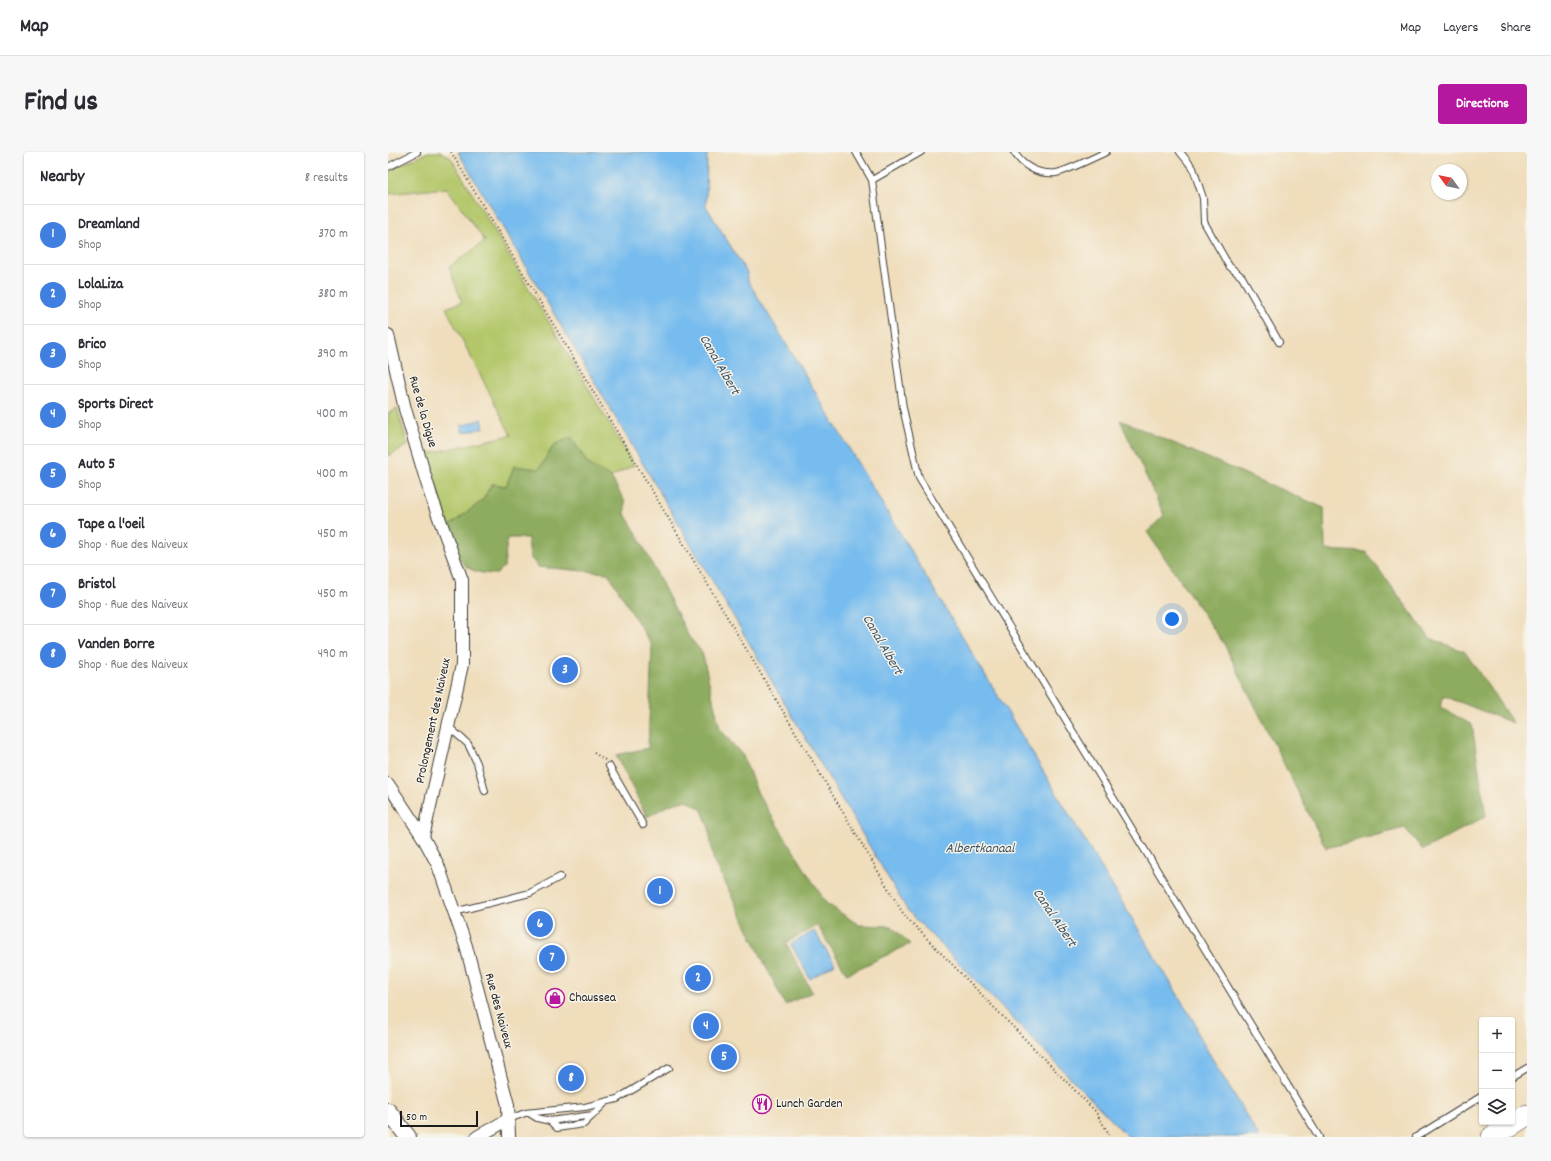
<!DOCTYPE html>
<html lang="en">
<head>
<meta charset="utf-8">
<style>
	body { margin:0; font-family:Dekko,sans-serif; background:#f7f7f7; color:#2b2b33 }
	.controls { position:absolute; right:12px; bottom:12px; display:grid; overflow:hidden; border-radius:4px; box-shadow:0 1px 3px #0004 }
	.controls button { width:36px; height:36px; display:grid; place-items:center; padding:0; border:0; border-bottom:1px solid #e1e1e2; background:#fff; color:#2b2b33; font:20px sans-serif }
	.compass { position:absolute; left:1043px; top:12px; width:36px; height:36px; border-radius:50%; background:#fff; box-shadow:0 1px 3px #0004; rotate:303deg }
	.scale { position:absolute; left:12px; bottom:10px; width:78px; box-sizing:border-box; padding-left:4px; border:2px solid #1c1c1c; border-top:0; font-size:11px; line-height:14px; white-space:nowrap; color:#1c1c1c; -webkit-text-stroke:3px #f7f3e8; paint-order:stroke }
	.you { position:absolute; left:784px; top:467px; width:14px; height:14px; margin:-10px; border:3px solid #fff; border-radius:50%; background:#1a73e8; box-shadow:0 0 0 6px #1a73e833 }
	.badge { display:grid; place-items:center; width:26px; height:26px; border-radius:50%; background:#b5179e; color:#fff; font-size:13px; font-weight:700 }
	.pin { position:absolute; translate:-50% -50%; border:2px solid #fff; box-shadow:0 1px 4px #0006 }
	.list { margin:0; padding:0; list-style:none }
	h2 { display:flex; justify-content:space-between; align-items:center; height:52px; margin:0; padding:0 16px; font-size:17px }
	h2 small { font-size:13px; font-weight:400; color:#7c7c81 }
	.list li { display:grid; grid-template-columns:26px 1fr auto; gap:12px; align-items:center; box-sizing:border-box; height:60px; padding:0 16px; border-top:1px solid #e1e1e2 }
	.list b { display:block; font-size:15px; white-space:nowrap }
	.list p { margin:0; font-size:13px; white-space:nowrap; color:#7c7c81 }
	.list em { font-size:13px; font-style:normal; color:#7c7c81 }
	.icon { flex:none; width:22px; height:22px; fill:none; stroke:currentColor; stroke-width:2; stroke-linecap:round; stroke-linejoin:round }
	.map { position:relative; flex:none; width:1139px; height:985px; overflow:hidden; border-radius:4px }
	header { display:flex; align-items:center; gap:24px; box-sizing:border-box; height:56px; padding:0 20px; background:#fff; border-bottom:1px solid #e1e1e2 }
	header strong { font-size:19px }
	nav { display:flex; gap:22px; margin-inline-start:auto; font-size:14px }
	.intro { display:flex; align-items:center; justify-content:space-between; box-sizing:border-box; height:96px; padding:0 24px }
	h1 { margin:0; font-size:28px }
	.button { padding:10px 18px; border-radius:4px; background:#b5179e; color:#fff; font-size:14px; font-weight:700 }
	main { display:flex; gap:24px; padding:0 24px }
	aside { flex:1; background:#fff; border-radius:4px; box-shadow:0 1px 3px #0004 }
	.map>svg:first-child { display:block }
	.green { fill:#b3c76a; stroke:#687243 }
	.forest { fill:#8eac5e; stroke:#55643d }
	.water { fill:#77bcee; stroke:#4a6c85 }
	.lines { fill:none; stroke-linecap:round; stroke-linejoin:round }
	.service-casing { stroke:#3c3934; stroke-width:8 }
	.minor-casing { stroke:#3c3934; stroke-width:14 }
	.secondary-casing { stroke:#3c3934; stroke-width:18 }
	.motorway-casing { stroke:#3c3934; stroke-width:22 }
	.path { stroke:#3c3934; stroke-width:2; stroke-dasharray:1 3; stroke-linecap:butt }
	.service { stroke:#fff; stroke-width:6 }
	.minor { stroke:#fff; stroke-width:12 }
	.secondary { stroke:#fff; stroke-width:16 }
	.motorway { stroke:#fff; stroke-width:21 }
	.labels { text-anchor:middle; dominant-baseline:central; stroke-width:3; stroke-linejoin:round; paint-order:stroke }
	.street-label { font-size:13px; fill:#1c1c1c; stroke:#f7f3e8 }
	.poi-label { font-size:13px; fill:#1c1c1c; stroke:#f7f3e8; text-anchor:start }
	.water-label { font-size:14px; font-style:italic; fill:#3c5466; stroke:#f7f3e8 }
</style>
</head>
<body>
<header>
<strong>Map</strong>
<nav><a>Map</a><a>Layers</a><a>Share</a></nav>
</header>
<div class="intro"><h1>Find us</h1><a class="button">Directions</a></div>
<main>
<aside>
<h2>Nearby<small>8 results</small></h2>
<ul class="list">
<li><span class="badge" style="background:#3f7fe0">1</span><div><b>Dreamland</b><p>Shop</p></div><em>370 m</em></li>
<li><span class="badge" style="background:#3f7fe0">2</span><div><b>LolaLiza</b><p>Shop</p></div><em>380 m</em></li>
<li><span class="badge" style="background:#3f7fe0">3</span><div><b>Brico</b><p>Shop</p></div><em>390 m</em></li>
<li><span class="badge" style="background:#3f7fe0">4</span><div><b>Sports Direct</b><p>Shop</p></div><em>400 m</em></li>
<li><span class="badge" style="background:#3f7fe0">5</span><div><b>Auto 5</b><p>Shop</p></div><em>400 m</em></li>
<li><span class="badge" style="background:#3f7fe0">6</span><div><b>Tape a l'oeil</b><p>Shop · Rue des Naiveux</p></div><em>450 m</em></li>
<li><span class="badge" style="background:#3f7fe0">7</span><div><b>Bristol</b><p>Shop · Rue des Naiveux</p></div><em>450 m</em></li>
<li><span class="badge" style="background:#3f7fe0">8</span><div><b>Vanden Borre</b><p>Shop · Rue des Naiveux</p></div><em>490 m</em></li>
</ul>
</aside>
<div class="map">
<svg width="1139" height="985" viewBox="0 0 1139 985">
	<rect width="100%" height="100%" fill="#f7f3e8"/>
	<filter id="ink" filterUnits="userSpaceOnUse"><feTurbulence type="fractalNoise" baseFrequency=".025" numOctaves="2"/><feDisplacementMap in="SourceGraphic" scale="8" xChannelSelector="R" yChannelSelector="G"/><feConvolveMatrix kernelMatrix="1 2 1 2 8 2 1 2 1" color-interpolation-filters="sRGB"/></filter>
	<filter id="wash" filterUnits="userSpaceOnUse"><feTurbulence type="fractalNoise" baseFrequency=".012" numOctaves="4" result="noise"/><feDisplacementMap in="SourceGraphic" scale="16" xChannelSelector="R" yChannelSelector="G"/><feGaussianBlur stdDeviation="0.9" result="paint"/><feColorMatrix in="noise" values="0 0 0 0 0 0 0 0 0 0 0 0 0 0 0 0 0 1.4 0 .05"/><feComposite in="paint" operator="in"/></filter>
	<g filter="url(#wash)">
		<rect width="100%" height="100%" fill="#efddbb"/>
		<!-- green -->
		<g class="green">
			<polygon points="40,0 53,0 63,6 246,313 223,325 200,312 183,286 166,293 151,317 118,334 104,332 94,349 61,374 39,302 123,283 58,156 74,150 61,115 97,89 59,36 0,42 0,19"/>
			<polygon points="9,256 20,293 0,304 0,262"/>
		</g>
		<!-- forest -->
		<g class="forest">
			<polygon points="732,268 936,356 937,398 978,400 1042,486 1077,500 1125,571 1056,544 1052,555 1084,573 1098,664 1035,698 1017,676 938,696 836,492 759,380 776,363"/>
			<path d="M183 285 200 312 223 325 237 350V362L248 380 301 485 314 500 332 577 355 604 370 642 438 751 471 773 503 774 522 792 459 822 429 773 398 791 424 840 397 853 325 706 321 676 314 658 299 648 281 653 259 665 228 603 260 596 264 494 220 421 150 415 142 405 140 386H119L116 415 109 422C70 422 71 406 61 374L94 349 104 332 118 334 126 314 151 317 166 293Z"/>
		</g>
		<!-- water -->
		<g class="water">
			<polygon points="70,0 319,0 318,54 359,121 359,127 808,873 809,881 871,985 740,985 520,759"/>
			<polygon points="94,267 96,276 75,281 73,274"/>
			<polygon points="426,779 447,812 422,827 403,792"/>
		</g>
	</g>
	<g filter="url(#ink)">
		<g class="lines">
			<defs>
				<g id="service">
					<polyline points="468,0 484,28 515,256 531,326 931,985"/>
					<path d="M626 0C635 15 651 23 668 21 679 19 707 5 718 0"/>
					<polyline points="792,0 805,16 815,46 816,70 841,114 854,125 891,190"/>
					<polyline points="0,15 29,0"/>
					<polyline points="484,28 533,0"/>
					<polyline points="61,575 80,592 89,611 97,639"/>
					<polyline points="221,614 255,673"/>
					<polyline points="66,760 142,741 172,725"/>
					<polyline points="1124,925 1139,916"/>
					<polyline points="141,961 149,966 162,969 205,963 218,950"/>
					<polyline points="121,967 137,961 197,955 229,947 281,916"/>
					<polyline points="162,969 169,976 196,972 205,963"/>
					<polyline points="1028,985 1094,944"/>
				</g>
				<g id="minor">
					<polyline points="0,183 17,257 43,344 74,428 74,513 35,685"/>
					<polyline points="0,632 35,685 50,713 78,794 120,953 121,985"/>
					<polyline points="89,985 121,967"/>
				</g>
				<polyline id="secondary" points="0,959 20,985"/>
				<polyline id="motorway" points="1104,985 1139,963"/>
			</defs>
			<!-- service casing -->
			<use href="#service" class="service-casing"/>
			<!-- minor casing -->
			<use href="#minor" class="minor-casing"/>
			<!-- secondary casing -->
			<use href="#secondary" class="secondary-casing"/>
			<!-- motorway casing -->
			<use href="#motorway" class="motorway-casing"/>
			<!-- path -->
			<g class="path">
				<polyline points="63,0 516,763 707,959 723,985"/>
				<polyline points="206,601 217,608"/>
			</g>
			<!-- service -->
			<use href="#service" class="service"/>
			<!-- minor -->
			<use href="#minor" class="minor"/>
			<!-- secondary -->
			<use href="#secondary" class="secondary"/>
			<!-- motorway -->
			<use href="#motorway" class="motorway"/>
		</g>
	</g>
	<!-- icons -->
	<defs>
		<symbol id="shop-ring" viewBox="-11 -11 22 22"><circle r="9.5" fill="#f7f3e8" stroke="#b5179e" stroke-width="1.5"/><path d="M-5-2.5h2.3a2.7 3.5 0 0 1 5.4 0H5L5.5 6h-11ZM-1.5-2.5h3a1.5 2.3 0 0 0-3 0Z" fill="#b5179e"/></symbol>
		<symbol id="restaurant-ring" viewBox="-11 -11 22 22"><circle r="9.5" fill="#f7f3e8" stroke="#b5179e" stroke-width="1.5"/><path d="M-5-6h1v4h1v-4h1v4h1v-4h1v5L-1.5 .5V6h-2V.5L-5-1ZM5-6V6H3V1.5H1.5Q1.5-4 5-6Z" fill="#b5179e"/></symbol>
	</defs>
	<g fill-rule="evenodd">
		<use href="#shop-ring" x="156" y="835" width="22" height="22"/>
		<use href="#restaurant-ring" x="363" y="941" width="22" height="22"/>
	</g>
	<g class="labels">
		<!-- street labels -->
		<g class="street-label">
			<text transform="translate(34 260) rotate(74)">Rue de la Digue</text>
			<text transform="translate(46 569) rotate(-78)">Prolongement des Naiveux</text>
			<text transform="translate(110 859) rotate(75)">Rue des Naiveux</text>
		</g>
		<!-- poi labels -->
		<g class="poi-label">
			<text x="181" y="846">Chaussea</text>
			<text x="388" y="952">Lunch Garden</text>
		</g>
		<!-- water labels -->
		<g class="water-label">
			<text transform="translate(331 213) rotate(60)">Canal Albert</text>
			<text transform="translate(494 493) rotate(60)">Canal Albert</text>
			<text x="592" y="697">Albertkanaal</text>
			<text transform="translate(666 766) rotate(56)">Canal Albert</text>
		</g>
	</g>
</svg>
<div class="controls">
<button>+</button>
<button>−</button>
<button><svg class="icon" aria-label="layers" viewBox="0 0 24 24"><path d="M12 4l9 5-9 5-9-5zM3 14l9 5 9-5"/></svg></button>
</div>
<svg class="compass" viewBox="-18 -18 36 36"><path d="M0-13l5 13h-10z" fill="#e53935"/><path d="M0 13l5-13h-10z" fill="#7c7c81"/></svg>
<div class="scale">50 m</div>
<div class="you"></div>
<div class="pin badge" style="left:272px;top:739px;background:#3f7fe0">1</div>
<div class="pin badge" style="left:310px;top:826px;background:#3f7fe0">2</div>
<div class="pin badge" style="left:177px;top:518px;background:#3f7fe0">3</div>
<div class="pin badge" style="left:318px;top:874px;background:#3f7fe0">4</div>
<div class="pin badge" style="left:336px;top:905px;background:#3f7fe0">5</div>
<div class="pin badge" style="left:152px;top:772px;background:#3f7fe0">6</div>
<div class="pin badge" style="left:164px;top:806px;background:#3f7fe0">7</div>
<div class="pin badge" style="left:183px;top:926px;background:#3f7fe0">8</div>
</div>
</main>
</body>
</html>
